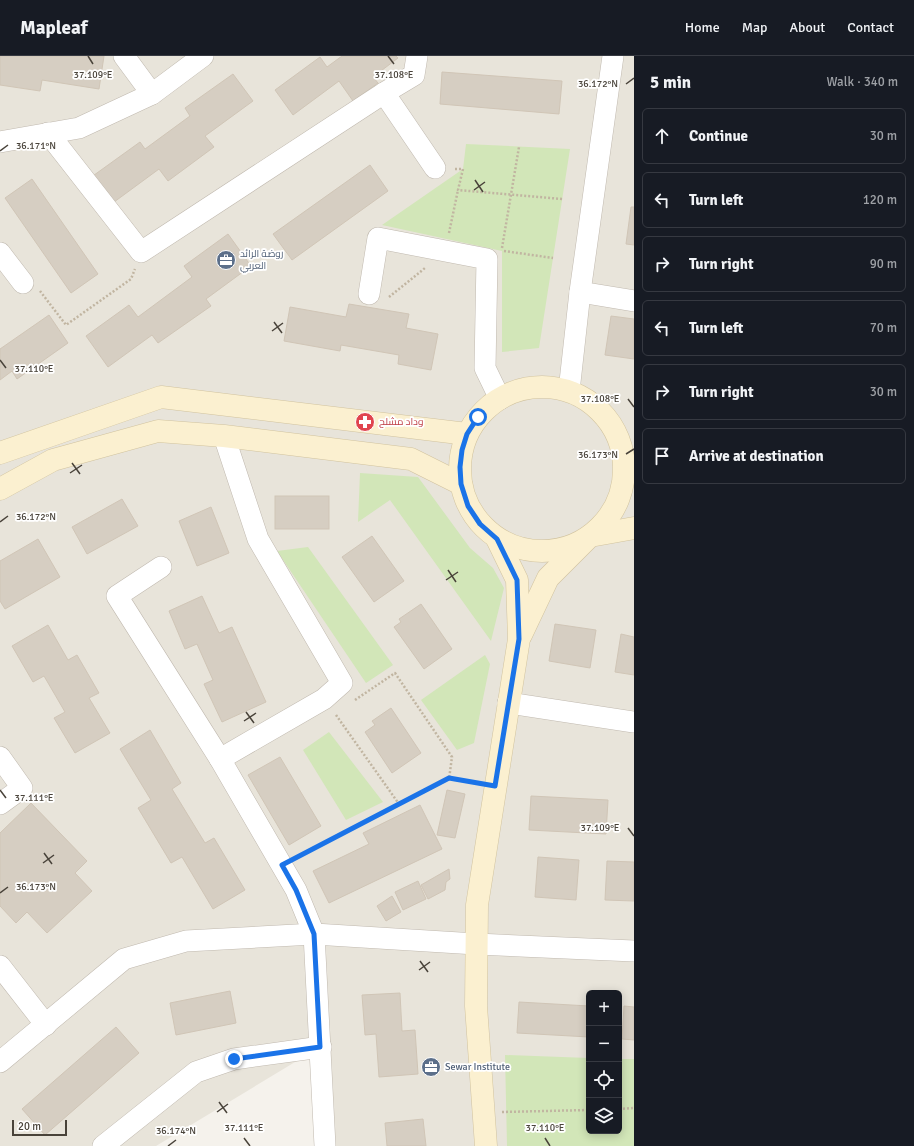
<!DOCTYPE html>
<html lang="en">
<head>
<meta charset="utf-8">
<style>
	body { margin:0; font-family:Signika,Cairo,sans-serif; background:#242831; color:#f1f3f6 }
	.controls { position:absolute; right:12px; bottom:12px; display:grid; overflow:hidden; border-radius:6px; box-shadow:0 2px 10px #0003 }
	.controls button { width:36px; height:36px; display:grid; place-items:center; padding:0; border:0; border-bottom:1px solid #363941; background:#171b24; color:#f1f3f6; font:20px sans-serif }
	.scale { position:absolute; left:12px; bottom:10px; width:55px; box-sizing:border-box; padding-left:4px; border:2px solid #49433a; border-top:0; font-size:11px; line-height:14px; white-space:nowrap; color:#49433a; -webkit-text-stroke:3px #fff; paint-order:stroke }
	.stop { position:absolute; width:12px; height:12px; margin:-9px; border:3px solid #1a73e8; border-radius:50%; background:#fff }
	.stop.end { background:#1a73e8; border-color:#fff; box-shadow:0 1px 4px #0008 }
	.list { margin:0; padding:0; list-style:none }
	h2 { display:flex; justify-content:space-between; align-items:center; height:52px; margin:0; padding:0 16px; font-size:17px }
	h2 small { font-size:13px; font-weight:400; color:#9ea1a6 }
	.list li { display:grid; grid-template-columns:26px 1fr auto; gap:12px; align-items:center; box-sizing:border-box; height:56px; margin:0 8px 8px; padding:0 8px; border:1px solid #363941; border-radius:6px }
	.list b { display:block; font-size:15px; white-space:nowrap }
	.list em { font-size:13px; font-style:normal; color:#9ea1a6 }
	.icon { flex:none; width:22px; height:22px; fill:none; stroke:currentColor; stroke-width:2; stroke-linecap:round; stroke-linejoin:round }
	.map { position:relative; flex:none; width:634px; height:1090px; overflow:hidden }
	header { display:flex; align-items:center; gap:24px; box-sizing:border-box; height:56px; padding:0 20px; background:#171b24; border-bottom:1px solid #363941 }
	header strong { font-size:19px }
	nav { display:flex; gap:22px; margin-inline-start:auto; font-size:14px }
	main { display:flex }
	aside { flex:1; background:#171b24 }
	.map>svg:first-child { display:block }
	.residential { fill:#e8e4da; fill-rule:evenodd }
	.green { fill:#d2e6b8 }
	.building { fill:#d6cec2; stroke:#d0c5b6 }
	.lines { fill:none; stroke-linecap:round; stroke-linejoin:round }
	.street-casing { stroke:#c0b9af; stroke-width:22 }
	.secondary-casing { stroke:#d1c39f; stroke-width:23 }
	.path { stroke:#c1b5a1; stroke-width:2.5; stroke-dasharray:2 2; stroke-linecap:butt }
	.street { stroke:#fff; stroke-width:21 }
	.secondary { stroke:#fbf0d0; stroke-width:22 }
	.route { stroke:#1a73e8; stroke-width:5 }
	.ticks { fill:none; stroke:#49433a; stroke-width:1.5 }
	.labels { text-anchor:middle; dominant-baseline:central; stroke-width:3.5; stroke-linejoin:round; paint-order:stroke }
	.service-label { font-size:10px; fill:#4e5e75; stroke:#fff; text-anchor:start }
	.health-label { font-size:10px; fill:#be3a42; stroke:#fff; text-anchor:start }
	.ticks-label { font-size:10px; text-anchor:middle; fill:#49433a; stroke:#fff; stroke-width:3.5; stroke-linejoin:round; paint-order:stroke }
</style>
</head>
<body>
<header>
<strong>Mapleaf</strong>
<nav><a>Home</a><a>Map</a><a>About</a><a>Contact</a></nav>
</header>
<main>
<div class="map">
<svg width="634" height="1090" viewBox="0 0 634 1090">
	<rect width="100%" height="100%" fill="#f5f2ec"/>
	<!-- residential -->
	<path class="residential" d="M0 0H634V1090H325L320 991 156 1090H0ZM589 937H619V1075H589Z"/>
	<!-- green -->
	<g class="green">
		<polygon points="466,88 570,93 539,292 502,296 502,195 382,169 463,113"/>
		<polygon points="360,417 418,421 470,492 493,512 504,532 491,585 390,444 358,466"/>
		<polygon points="308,491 393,609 366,627 277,495"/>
		<polygon points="485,599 490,608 474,687 457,694 421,644"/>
		<polygon points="329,676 383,746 346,764 303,694"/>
		<polygon points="505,999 589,1002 589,1075 619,1075 619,1003 634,1003 634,1090 507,1090"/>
	</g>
	<!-- building -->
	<g class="building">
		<polygon points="0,0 104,0 99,33 42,24 40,35 0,29"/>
		<polygon points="342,0 396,0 398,2 373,21 378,27 353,45 339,25 293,59 275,34 320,1 327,11"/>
		<polygon points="442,16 562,25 559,58 440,48"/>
		<polygon points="233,18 253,45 205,80 214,91 168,125 159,113 110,149 90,122 140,86 145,93 190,60 185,52"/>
		<polygon points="370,109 388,135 292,204 273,178"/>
		<polygon points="32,123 98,218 71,237 5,142"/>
		<polygon points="631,151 634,151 634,189 626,188"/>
		<polygon points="228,178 251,210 206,243 211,250 158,287 152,279 108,311 86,280 129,249 138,261 192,221 184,210"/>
		<polygon points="349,248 409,258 406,272 438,278 431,314 398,308 399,299 341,289 340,295 284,285 290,251 346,261"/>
		<polygon points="49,259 68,287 17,323 12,315 0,324 0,293"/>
		<polygon points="611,260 634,263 634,303 605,299"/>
		<rect x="275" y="440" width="54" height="33"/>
		<polygon points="122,443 138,470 87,498 72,471"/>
		<polygon points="211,451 229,497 197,510 179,465"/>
		<polygon points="372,480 404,525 374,546 342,501"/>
		<polygon points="38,483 60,521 5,553 0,545 0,505"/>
		<polygon points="202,540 219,577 232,571 266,646 222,666 204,628 213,624 197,588 185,593 169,555"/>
		<polygon points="421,548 452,593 424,613 394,571 401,566 399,563"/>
		<polygon points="555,568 596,574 590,612 549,605"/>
		<polygon points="48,569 68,604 77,599 99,637 89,642 110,677 75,697 54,662 65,656 44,620 33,626 12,590"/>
		<polygon points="621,578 634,581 634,619 615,616"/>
		<polygon points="391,652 421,697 392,717 365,676 375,669 372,665"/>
		<polygon points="150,674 181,727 172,733 205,787 214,782 245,834 213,853 182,801 171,807 138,752 151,744 120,693"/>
		<polygon points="280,701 321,770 289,789 248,719"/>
		<polygon points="447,734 465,738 455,782 437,779"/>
		<polygon points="531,740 608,744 606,778 529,774"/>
		<polygon points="31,747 87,805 75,817 92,835 47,877 27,856 16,867 0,850 0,777"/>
		<polygon points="420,749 442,793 329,847 313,815 369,788 363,777"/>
		<polygon points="538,801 579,804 576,844 535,841"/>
		<polygon points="607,805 634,806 634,845 605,844"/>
		<polygon points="449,813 450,823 446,826 445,834 428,843 421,829"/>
		<polygon points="418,825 426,843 403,854 395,836"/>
		<polygon points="392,840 401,856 386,865 377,850"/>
		<polygon points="230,935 236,967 176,979 170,947"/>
		<polygon points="400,937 402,975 415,974 418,1018 379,1021 376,978 365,979 362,939"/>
		<polygon points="519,946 589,950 589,981 517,977"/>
		<polygon points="624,950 634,951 634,984 622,983"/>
		<polygon points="116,971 139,997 45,1079 22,1053"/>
		<polygon points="423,1063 426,1090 387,1090 385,1067"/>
	</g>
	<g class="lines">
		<defs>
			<g id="street">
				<polyline points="124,0 152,38"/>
				<polyline points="384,37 435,112"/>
				<polyline points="48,77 141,196 384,37 414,19 417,0"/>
				<polyline points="0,86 79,72 152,38 203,0"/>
				<polyline points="0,197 23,227"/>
				<polyline points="580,236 634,245"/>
				<polyline points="369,238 378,182 487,203 485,312 500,343"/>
				<polyline points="569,335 580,236 613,0"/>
				<polyline points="161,511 117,540 220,703 296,834 314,878 325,1090"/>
				<polyline points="508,647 634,666"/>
				<polyline points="0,701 22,732 0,748"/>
				<polyline points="220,703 324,643 342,627 258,483 224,380"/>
				<polyline points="0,910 46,969"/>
				<polyline points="0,1006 124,903 186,885 314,878 476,888 634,895"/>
				<polyline points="103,1090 196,1016 234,1003 321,991"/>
			</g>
			<g id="secondary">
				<circle cx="542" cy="413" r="82"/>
				<polyline points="0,397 161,341 467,378"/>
				<polyline points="0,433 53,404 158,375 224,380 411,403 461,428"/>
				<polyline points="521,579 548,522 590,480 634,472"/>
				<polyline points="486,1090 476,950 477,849 519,583 517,524 497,483"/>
			</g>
		</defs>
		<!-- street casing -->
		<use href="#street" class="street-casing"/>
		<!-- secondary casing -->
		<use href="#secondary" class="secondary-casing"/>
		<!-- path -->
		<g class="path">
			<polyline points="455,113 463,113 458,134 562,143"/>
			<polyline points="449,177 458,134"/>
			<polyline points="502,192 519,91"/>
			<polyline points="504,195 553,202"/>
			<polyline points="40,235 66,269 131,223 135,213"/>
			<polyline points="389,241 425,212"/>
			<polyline points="355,644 395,617 452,701 449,723"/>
			<polyline points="336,659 399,748"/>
			<polyline points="299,800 449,723 477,727"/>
			<polyline points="619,1053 634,1052"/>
			<polyline points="502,1056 589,1054"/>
		</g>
		<!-- street -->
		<use href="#street" class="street"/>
		<!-- secondary -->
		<use href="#secondary" class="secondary"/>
	</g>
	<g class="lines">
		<!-- route -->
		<polyline class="route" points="234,1003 320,991 314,878 296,834 282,809 449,722 495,730 519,583 517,524 497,483 480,468 468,450 461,428 460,411 462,394 467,378 478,361"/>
	</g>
	<!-- ticks -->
	<path class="ticks" d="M88 0 93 8M388 0 394 8M626 28 634 22M0 95 8 89M475 124 483 136M474 134 485 126M274 266 282 277M272 275 283 267M0 304 6 312M628 343 634 351M626 398 634 393M72 407 80 418M70 417 82 409M0 466 8 460M448 514 456 526M446 524 458 516M246 656 254 667M244 665 256 657M0 734 6 742M628 772 634 780M44 797 52 808M43 807 54 799M0 837 8 831M420 905 428 916M419 914 430 906M219 1046 227 1057M217 1056 228 1048M244 1082 250 1090M545 1082 550 1090M168 1090 176 1084"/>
	<!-- icons -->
	<defs>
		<symbol id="office-disc" viewBox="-11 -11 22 22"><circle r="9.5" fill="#5c6f8a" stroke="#fff"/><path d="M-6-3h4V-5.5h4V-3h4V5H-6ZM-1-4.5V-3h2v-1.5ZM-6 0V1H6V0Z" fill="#fff"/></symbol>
		<symbol id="pharmacy-disc" viewBox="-11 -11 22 22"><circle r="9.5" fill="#e0444e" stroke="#fff"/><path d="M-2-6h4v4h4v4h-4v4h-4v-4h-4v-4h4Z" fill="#fff"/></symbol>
	</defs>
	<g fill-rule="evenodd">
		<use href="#office-disc" x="215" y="193" width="22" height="22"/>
		<use href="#pharmacy-disc" x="354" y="355" width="22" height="22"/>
		<use href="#office-disc" x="420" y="1000" width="22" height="22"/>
	</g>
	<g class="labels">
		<!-- service labels -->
		<g class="service-label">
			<text x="240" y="198">روضة الرائد<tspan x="240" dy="12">العربي</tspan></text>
			<text x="445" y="1011">Sewar Institute</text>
		</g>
		<!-- health labels -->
		<g class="health-label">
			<text x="379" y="366">وداد مشلح</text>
		</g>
	</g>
	<g class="ticks-label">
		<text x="93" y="22">37.109°E</text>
		<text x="394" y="22">37.108°E</text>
		<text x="598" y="31">36.172°N</text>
		<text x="36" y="93">36.171°N</text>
		<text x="34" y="316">37.110°E</text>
		<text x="600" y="346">37.108°E</text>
		<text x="598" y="402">36.173°N</text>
		<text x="36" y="464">36.172°N</text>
		<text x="34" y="745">37.111°E</text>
		<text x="600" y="775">37.109°E</text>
		<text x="36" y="834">36.173°N</text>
		<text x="244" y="1075">37.111°E</text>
		<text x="545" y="1075">37.110°E</text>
		<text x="176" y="1078">36.174°N</text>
	</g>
</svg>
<div class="controls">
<button>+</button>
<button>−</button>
<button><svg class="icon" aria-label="locate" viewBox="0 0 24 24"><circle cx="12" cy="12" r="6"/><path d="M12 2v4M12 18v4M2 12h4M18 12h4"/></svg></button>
<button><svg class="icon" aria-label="layers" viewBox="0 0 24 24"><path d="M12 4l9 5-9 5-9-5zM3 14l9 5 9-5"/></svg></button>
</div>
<div class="scale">20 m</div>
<div class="stop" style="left:478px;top:361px"></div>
<div class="stop end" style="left:234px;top:1003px"></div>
</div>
<aside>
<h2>5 min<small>Walk · 340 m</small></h2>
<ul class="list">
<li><svg class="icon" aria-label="ahead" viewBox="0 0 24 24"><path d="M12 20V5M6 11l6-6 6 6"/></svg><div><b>Continue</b></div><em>30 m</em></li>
<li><svg class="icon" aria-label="left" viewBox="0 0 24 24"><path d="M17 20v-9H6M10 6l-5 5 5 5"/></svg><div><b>Turn left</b></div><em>120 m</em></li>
<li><svg class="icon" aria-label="right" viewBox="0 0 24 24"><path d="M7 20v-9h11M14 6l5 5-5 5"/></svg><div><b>Turn right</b></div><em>90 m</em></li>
<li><svg class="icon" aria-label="left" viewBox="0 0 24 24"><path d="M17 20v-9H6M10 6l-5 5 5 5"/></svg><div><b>Turn left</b></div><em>70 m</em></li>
<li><svg class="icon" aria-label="right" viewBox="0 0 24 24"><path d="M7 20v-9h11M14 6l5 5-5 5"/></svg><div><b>Turn right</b></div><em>30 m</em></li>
<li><svg class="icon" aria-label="arrive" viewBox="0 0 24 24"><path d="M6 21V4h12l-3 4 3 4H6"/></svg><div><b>Arrive at destination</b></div></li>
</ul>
</aside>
</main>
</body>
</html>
